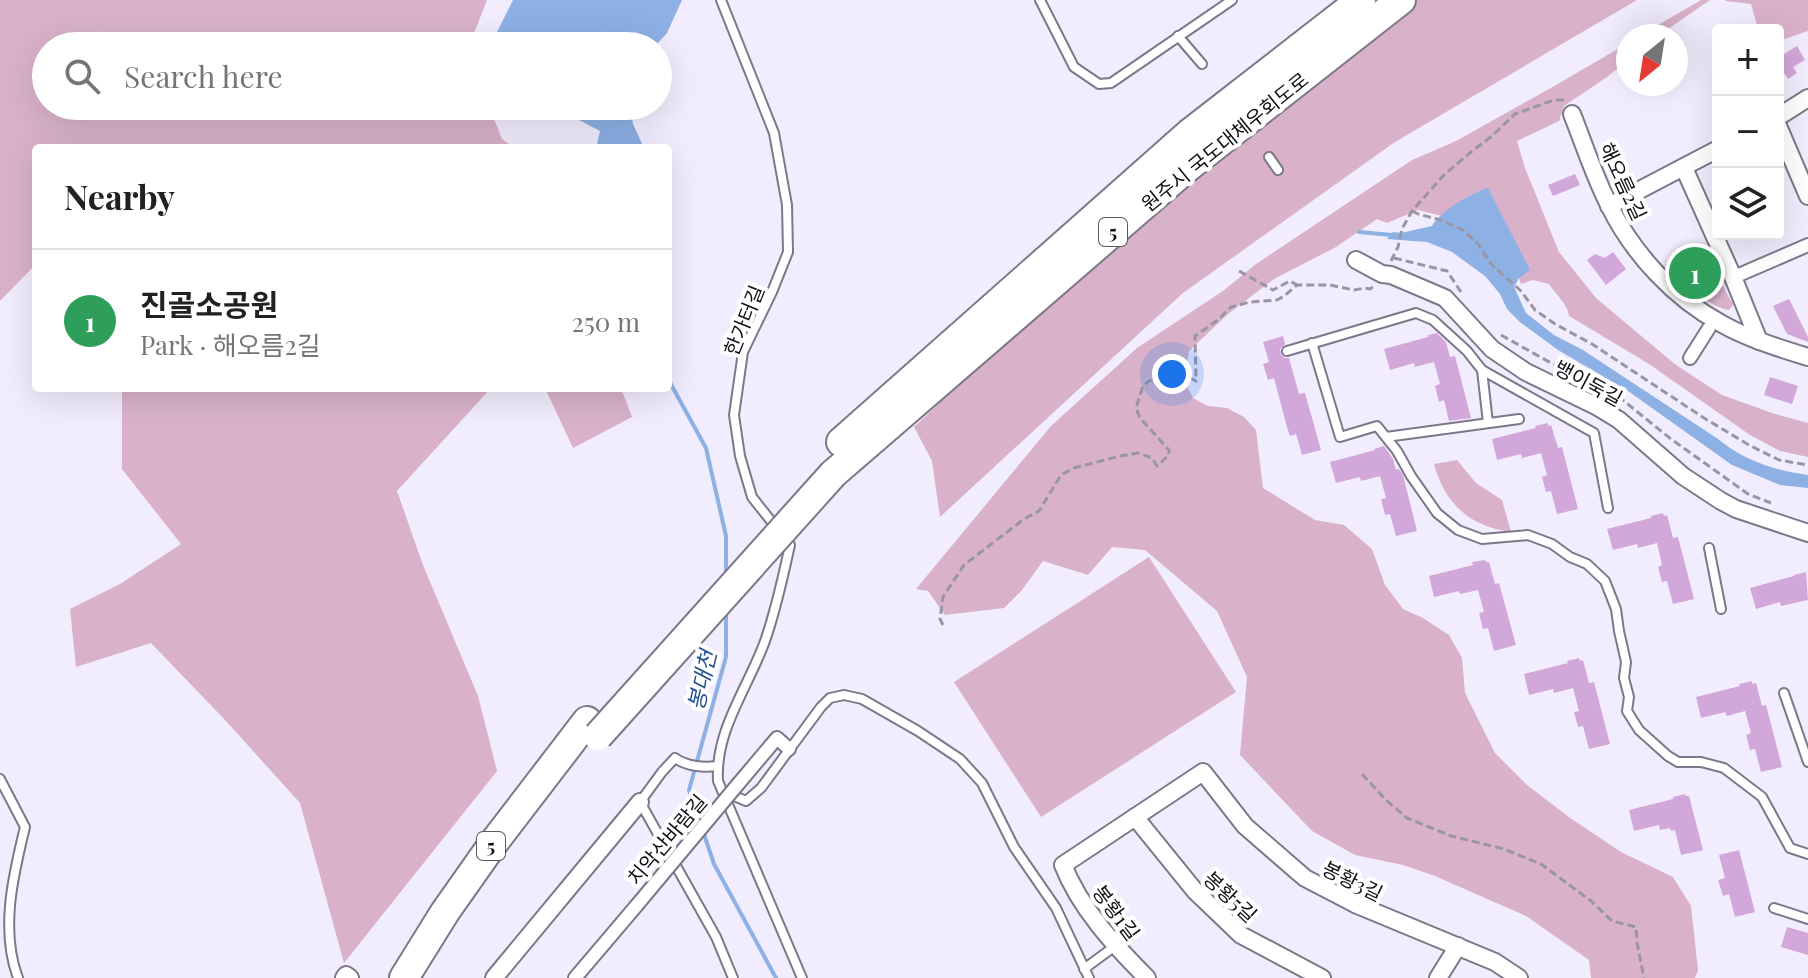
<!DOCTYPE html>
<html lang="en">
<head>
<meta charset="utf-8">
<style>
	body { margin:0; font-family:"Playfair Display","Noto Sans KR",serif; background:#f2f2f2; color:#202124 }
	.controls { position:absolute; right:24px; top:24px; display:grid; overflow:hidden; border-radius:8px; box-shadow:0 8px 32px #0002 }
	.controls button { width:72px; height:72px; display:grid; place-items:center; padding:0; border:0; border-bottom:2px solid #e0e0e0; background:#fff; color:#202124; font:40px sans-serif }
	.compass { position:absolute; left:1616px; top:24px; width:72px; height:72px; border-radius:50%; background:#fff; box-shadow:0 8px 32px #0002; rotate:210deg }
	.you { position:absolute; left:1172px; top:374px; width:28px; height:28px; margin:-20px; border:6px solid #fff; border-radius:50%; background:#1a73e8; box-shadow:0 0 0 12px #1a73e833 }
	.badge { display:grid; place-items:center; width:52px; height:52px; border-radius:50%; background:#b85420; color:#fff; font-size:26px; font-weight:700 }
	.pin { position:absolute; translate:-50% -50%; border:4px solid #fff; box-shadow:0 2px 8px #0006 }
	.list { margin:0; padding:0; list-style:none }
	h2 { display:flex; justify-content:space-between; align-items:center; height:104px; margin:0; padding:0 32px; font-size:34px }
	h2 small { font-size:26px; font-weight:400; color:#757577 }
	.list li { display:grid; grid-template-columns:52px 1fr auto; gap:24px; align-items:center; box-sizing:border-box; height:144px; padding:0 32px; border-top:2px solid #e0e0e0 }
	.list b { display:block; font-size:30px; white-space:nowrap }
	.list p { margin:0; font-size:26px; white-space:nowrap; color:#757577 }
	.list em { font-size:26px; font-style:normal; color:#757577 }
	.icon { flex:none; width:44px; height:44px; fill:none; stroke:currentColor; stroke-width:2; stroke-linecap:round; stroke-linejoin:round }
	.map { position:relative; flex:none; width:1808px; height:978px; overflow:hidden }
	.search { position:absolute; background:#fff; box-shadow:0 8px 32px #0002; left:32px; top:32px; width:640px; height:88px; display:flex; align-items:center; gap:20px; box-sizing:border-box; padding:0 28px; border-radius:44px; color:#757577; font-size:30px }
	.panel { position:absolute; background:#fff; box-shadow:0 8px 32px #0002; left:32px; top:144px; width:640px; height:248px; border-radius:8px }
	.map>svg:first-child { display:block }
	.green { fill:#d9b2c9 }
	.water { fill:#8db0e5 }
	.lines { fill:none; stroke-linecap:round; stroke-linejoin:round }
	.stream { stroke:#8db0e5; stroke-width:4 }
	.building { fill:#d2a7da }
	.service-casing { stroke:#7d7789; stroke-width:12 }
	.pedestrian-casing { stroke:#7d7789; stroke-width:16 }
	.minor-casing { stroke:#7d7789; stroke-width:20 }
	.trunk-casing { stroke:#7d7789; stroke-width:32 }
	.path { stroke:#9995a2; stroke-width:3; stroke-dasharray:8 4; stroke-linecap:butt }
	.service { stroke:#fff; stroke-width:8 }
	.pedestrian { stroke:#fff; stroke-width:12 }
	.minor { stroke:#fff; stroke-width:16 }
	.trunk { stroke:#fff; stroke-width:28 }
	.pedestrian-bridge-casing { stroke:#7d7789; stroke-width:16; stroke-linecap:butt }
	.trunk-bridge-casing { stroke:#7d7789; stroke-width:32; stroke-linecap:butt }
	.pedestrian-bridge { stroke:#fff; stroke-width:12 }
	.trunk-bridge { stroke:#fff; stroke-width:28 }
	.labels { text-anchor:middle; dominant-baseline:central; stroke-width:8; stroke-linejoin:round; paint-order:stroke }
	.shield { fill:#fff; stroke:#59585d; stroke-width:2 }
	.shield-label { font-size:18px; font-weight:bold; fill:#121017 }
	.street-label { font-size:20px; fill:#121017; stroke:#fff }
	.water-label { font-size:22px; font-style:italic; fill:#265292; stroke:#fff }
</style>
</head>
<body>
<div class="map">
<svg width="1808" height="978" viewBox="0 0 1808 978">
	<rect width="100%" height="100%" fill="#f2edfe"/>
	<!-- green -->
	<g class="green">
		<polygon points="0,0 487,0 469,46 46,46 46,106 489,106 502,139 514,148 36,148 36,264 0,301"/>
		<polygon points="1413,0 1637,0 1395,142 1183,293 940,517 932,461 914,427 1091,259"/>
		<polygon points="1701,0 1710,0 1658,36 1639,36"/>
		<polygon points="1726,0 1808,0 1808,31 1785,39 1778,37 1778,30 1758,29 1751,4 1725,1"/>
		<path d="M1628 43V60L1607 77 1564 106 1559 121 1517 141 1525 168 1559 252 1596 298 1676 365 1722 395 1772 413 1808 423V457L1780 451 1750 435 1649 364 1569 316C1568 304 1555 294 1549 284L1533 280 1521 284 1519 278 1442 216 1418 210 1387 223 1377 219 1336 247 1274 279 1228 314 1189 351 1184 380 1193 398 1208 406 1227 408 1244 417 1256 430 1263 488 1315 520 1344 525 1372 549 1385 585 1403 609 1423 618 1449 635 1462 658 1465 693 1495 753 1527 785 1569 817 1621 852 1673 877 1691 906 1698 970 1695 978H1591L1589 960 1526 916 1435 876 1403 865 1355 855 1312 831 1240 755 1247 677 1217 611 1145 550 1112 547 1088 575 1043 561 1022 590 1004 608 945 615 928 591 916 589 1051 426 1137 348 1223 291 1256 264 1412 160 1456 141 1556 85Z"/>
		<path d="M1700 243 1731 301 1734 304 1729 310C1707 307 1682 280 1665 265Z"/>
		<polygon points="122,388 491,388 397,491 423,565 478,696 497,771 344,963 300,803 226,721 151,643 76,667 70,609 120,584 181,544 122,469"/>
		<polygon points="545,388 621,388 632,417 573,448"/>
		<path d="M1457 460 1476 483 1502 500 1511 532C1469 526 1445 504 1434 464Z"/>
		<polygon points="1149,557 1236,692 1041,817 954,682"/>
	</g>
	<!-- water -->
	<g class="water">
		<polygon points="513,0 682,0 667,33 655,46 490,46"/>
		<polygon points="552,106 630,106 633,124 644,148 596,148 600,131"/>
		<path d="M1488 188 1530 270 1519 278 1514 287 1526 313 1554 335 1583 350 1718 439C1743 460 1776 471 1808 475V488L1780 485 1732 465 1628 391 1558 350 1520 322 1507 309 1500 294 1485 276 1452 252 1427 242 1387 239 1393 232 1401 233 1432 226C1440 211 1472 193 1488 188Z"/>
	</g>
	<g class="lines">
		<!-- stream -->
		<g class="stream">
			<polyline points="1359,232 1392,235"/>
			<polyline points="668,379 706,448 726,536 726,577"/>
			<polyline points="726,609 726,657 689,790 714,864 776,978"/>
		</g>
	</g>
	<!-- building -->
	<g class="building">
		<polygon points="1797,46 1805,60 1793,67 1797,73 1788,79 1778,64 1778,58"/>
		<polygon points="1575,174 1580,185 1553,196 1548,185"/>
		<polygon points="1613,252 1626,269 1606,285 1587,260 1595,254 1605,258"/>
		<polygon points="1789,299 1808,337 1808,342 1787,334 1773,306"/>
		<polygon points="1437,333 1446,342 1450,357 1455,356 1471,418 1449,421 1444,400 1439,402 1435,386 1440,384 1434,362 1415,367 1414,363 1390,370 1384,349 1428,337 1428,335"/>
		<polygon points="1283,336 1285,344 1280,349 1281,354 1285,358 1289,358 1299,394 1305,393 1321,450 1302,455 1296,434 1290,436 1287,427 1274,378 1268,380 1263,364 1269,362 1263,342"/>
		<polygon points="1770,377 1798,386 1792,404 1764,395"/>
		<polygon points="1548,423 1548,426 1551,425 1558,448 1562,447 1578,509 1557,514 1551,491 1546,492 1542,477 1547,475 1541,453 1522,458 1521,454 1497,460 1492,439 1536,428 1535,426"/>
		<polygon points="1384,446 1393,459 1396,470 1399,469 1403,475 1417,531 1396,536 1390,514 1385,515 1381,499 1386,498 1380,476 1361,481 1360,477 1336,483 1330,462 1375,450 1374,449"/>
		<polygon points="1663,513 1664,516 1667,515 1673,538 1678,537 1694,599 1673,604 1667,581 1662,582 1658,567 1662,565 1657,543 1638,548 1637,544 1613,550 1607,529 1651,518 1651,516"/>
		<polygon points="1485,560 1486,562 1489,562 1495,584 1499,583 1516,645 1494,651 1488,628 1483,629 1479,613 1484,612 1478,590 1460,594 1459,591 1434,597 1429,576 1473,565 1472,562"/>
		<polygon points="1806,572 1808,600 1781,606 1780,602 1756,609 1750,588 1794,576 1794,575"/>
		<polygon points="1579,658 1580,661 1583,660 1589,683 1594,682 1610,744 1589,749 1583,726 1578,727 1574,712 1579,711 1573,688 1554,693 1553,689 1529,695 1524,674 1568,663 1567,661"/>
		<polygon points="1752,681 1752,684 1756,683 1762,706 1766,705 1782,767 1761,772 1755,749 1750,750 1746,735 1751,733 1745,711 1727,716 1725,712 1701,718 1696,697 1740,686 1739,684"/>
		<polygon points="1685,794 1686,796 1689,796 1703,850 1681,855 1675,830 1671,831 1670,828 1660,830 1659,825 1634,831 1629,810 1673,799 1673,797"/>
		<polygon points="1739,850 1755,912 1735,917 1729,894 1723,896 1718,880 1725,878 1719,855"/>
		<polygon points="1787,927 1808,933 1808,955 1781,947"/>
	</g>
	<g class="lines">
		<defs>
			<g id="service">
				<path d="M721 0 774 133 787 205 788 252 772 292 743 352 734 415 740 456 752 497 790 545C783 577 776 610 765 641 748 688 715 730 718 781L802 978"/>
				<polyline points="1040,0 1074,67 1099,84 1111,83 1232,0"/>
				<polyline points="1178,36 1202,64"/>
				<polyline points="1269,157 1278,170"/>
				<polyline points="1312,343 1340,437 1377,426 1397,451 1411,476 1437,513 1458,530 1482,539 1528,535 1552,544 1570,557 1587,564 1605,581 1616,609 1619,631 1626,662 1624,678 1629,697 1627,711 1639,730 1668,756 1678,762 1701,762 1724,768 1762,797 1790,848 1808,854"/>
				<polyline points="1287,351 1416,313 1433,320 1467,351 1482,370 1594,433 1608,508"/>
				<polyline points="1482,370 1488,423"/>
				<polyline points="1386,437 1519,419"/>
				<polyline points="1709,548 1721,609"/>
				<polyline points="1784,693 1808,762"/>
				<path d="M717 766C703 768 686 766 675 758L662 772 640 802 716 937 733 978"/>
				<path d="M0 779 25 827C13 876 0 930 18 978"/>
				<polyline points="725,792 746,801 761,788 821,707 830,698 844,695 862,699 918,731 960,759 982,783 1014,847 1056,908 1089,978"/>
				<polyline points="1774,908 1808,919"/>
				<polyline points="1084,969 1115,946"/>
			</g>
			<g id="pedestrian">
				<polyline points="1741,274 1808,245"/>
				<polyline points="1690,358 1709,328"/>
				<polyline points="739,783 777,738 789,749"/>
				<polyline points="575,978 637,905"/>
			</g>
			<g id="minor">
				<path d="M1572 114C1584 144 1594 176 1609 205 1633 254 1674 298 1722 324 1749 339 1779 348 1808 357"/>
				<polyline points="1778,117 1808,98"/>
				<polyline points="1778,126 1808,196"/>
				<polyline points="1684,168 1733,277 1759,341"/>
				<polyline points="1609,206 1718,149"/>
				<polyline points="1356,260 1382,274 1391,275 1445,298 1492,349 1526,372 1596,406 1619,420 1683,476 1721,501 1736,509 1808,533"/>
				<polyline points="1135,817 1195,891 1241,935 1322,978"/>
				<polyline points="344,978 346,975 350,978"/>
				<polyline points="494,978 640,802"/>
				<path d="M1147 978C1114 945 1080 908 1063 865L1203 772 1245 826 1305 878 1355 904 1495 962 1519 978"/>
				<polyline points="1438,978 1458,946"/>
			</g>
			<g id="trunk">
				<polyline points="841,442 1190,133 1361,0"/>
				<polyline points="833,474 1188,167 1401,0"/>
				<polyline points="404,978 445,912 495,841 587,721"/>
			</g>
		</defs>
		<!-- service casing -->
		<use href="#service" class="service-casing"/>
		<!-- pedestrian casing -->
		<use href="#pedestrian" class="pedestrian-casing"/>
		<!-- minor casing -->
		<use href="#minor" class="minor-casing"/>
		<!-- trunk casing -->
		<use href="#trunk" class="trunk-casing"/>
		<!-- path -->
		<g class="path">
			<polyline points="1412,211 1418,214 1441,220 1463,230 1478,244 1491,264 1521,291 1535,310 1555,324 1592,344 1704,418 1749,445 1779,460 1808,465"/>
			<polyline points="1394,258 1447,271 1461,292"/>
			<polyline points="1391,261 1398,247 1402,229 1412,211 1444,175 1471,152 1492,136 1515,114 1554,100 1564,100"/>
			<polyline points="1239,271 1273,290 1290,281 1297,285"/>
			<polyline points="1501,335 1560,368 1619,397 1671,439 1748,494 1771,503"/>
			<polyline points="943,625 940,619 943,597 964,565 1024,519 1039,511 1061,475 1074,468 1120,456 1138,453 1152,458 1157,466 1169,455 1169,450 1140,418 1136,408 1143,386 1149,381 1179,372 1196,381 1195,336 1218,320 1231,307 1250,302 1277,300 1284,296 1297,285 1330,285 1354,290 1365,288 1370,289 1373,287"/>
			<polyline points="1362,774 1386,800 1407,818 1451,836 1504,849 1541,864 1591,901 1612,921 1636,927 1637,943 1644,978"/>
		</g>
		<!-- service -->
		<use href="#service" class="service"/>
		<!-- pedestrian -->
		<use href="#pedestrian" class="pedestrian"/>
		<!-- minor -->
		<use href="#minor" class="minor"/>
		<!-- trunk -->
		<use href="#trunk" class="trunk"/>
		<defs>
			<polyline id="pedestrian-bridge" points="637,905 739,783"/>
			<polyline id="trunk-bridge" points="598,736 833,474"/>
		</defs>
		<!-- pedestrian-bridge casing -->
		<use href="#pedestrian-bridge" class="pedestrian-bridge-casing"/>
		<!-- trunk-bridge casing -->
		<use href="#trunk-bridge" class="trunk-bridge-casing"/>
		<!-- pedestrian-bridge -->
		<use href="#pedestrian-bridge" class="pedestrian-bridge"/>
		<!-- trunk-bridge -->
		<use href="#trunk-bridge" class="trunk-bridge"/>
	</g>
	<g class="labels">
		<!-- shield labels -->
		<g class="shield">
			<rect x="1099" y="218" width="28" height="28" rx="6"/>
			<rect x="477" y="832" width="28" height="28" rx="6"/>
		</g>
		<g class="shield-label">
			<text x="1113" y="232">5</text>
			<text x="491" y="846">5</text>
		</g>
		<!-- street labels -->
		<g class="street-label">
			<text transform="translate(1224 141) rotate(-39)">원주시 국도대체우회도로</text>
			<text transform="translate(1624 181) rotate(65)">해오름2길</text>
			<text transform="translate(743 320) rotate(-68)">한가터길</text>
			<text transform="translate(1589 382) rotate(28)">뱅이둑길</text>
			<text transform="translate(666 839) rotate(-50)">치악산바람길</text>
			<text transform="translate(1353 880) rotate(26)">봉황3길</text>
			<text transform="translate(1231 896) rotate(43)">봉황5길</text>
			<text transform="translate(1117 912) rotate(53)">봉황1길</text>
		</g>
		<!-- water labels -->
		<g class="water-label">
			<text transform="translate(701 680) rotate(-77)">봉대천</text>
		</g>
	</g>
</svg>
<div class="controls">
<button>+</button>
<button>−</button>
<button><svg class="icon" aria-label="layers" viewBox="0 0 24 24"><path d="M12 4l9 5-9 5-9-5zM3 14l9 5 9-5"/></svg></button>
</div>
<svg class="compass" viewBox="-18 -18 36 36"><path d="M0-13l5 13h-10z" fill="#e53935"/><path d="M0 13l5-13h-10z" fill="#757577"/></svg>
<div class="you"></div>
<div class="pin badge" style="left:1695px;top:273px;background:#2e9e5b">1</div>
<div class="search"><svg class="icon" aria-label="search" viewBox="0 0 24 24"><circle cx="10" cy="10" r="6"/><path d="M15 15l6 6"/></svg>Search here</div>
<section class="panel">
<h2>Nearby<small></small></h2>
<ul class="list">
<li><span class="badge" style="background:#2e9e5b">1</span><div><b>진골소공원</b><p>Park · 해오름2길</p></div><em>250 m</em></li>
</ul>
</section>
</div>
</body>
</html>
